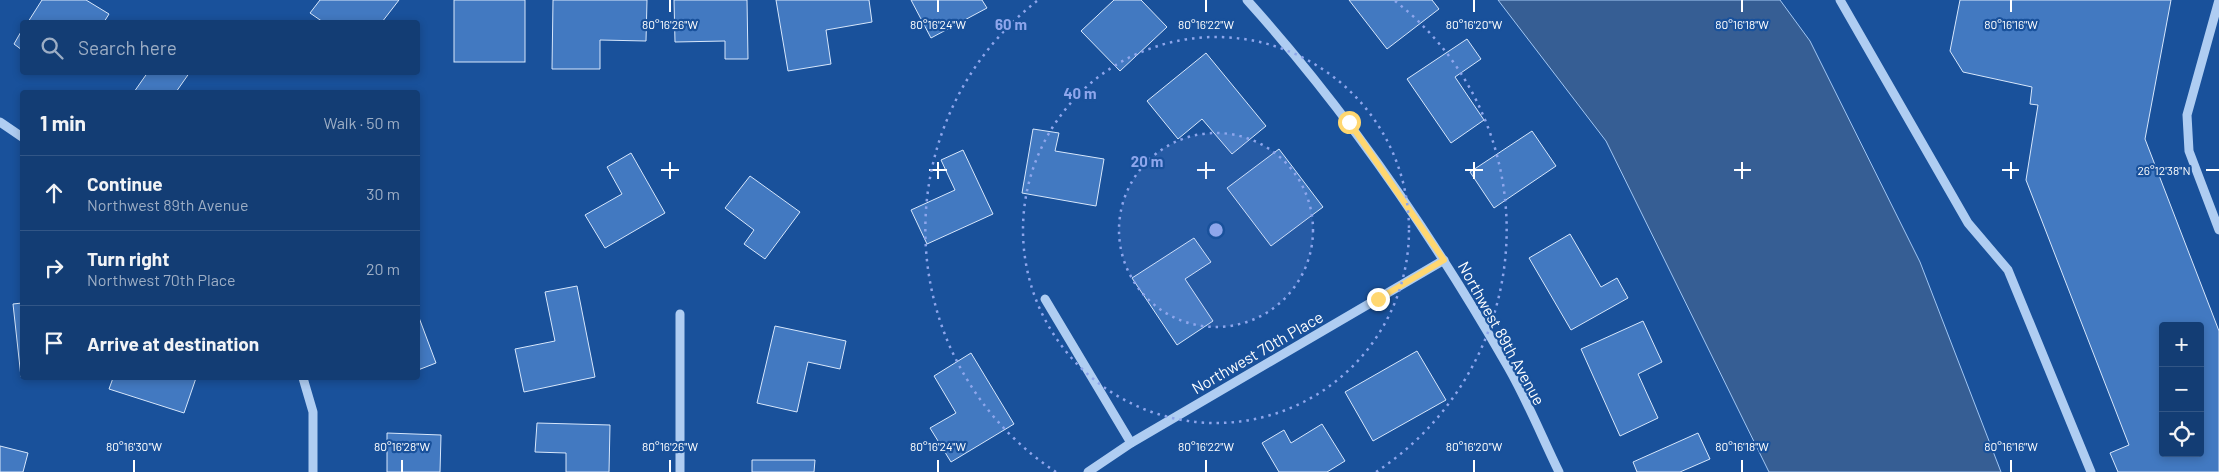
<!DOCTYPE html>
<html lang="en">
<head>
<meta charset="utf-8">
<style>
	body { margin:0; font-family:Barlow,sans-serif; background:#1c4479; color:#f1f3f6 }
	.controls { position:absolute; right:15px; bottom:15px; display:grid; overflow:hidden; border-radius:5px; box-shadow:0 2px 8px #0003 }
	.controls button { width:45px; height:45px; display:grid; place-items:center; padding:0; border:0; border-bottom:1px solid #325686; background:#133d74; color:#f1f3f6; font:25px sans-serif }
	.stop { position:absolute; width:15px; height:15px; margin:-11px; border:4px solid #ffd770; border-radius:50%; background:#fff }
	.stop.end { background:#ffd770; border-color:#fff; box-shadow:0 1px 5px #0008 }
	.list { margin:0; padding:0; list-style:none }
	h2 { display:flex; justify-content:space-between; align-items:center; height:65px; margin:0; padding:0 20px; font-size:21px }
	h2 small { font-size:16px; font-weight:400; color:#9daec5 }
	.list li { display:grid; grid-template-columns:32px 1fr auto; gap:15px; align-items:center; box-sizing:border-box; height:75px; padding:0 20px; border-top:1px solid #325686 }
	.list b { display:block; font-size:19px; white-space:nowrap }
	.list p { margin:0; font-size:16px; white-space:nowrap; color:#9daec5 }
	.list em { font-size:16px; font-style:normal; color:#9daec5 }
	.icon { flex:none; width:28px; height:28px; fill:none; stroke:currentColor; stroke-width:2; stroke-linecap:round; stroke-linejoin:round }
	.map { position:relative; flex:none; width:2219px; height:472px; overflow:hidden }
	.search { position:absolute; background:#133d74; box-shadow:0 2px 8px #0003; left:20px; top:20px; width:400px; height:55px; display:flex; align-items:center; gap:12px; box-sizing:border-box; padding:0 18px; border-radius:5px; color:#9daec5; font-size:19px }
	.panel { position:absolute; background:#133d74; box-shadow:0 2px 8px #0003; left:20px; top:90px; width:400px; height:290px; border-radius:5px }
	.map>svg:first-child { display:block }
	.water { fill:#365e94; stroke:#a2c7f4 }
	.building { fill:#4279c1; stroke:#d7e7fc; fill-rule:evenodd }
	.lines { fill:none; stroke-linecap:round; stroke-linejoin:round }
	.minor { stroke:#afcdf2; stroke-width:9 }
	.route { stroke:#ffd770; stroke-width:6 }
	.ticks { fill:none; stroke:#fff; stroke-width:2 }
	.ring { fill:none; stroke:#8ea6ec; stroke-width:2.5; stroke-dasharray:2.5 5 }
	.labels { text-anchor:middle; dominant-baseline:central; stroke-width:4.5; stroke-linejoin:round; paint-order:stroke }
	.street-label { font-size:16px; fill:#fff; stroke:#19519b }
	.ticks-label { font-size:12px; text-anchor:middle; fill:#fff; stroke:#19519b; stroke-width:4.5; stroke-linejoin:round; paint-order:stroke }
	.centre { fill:#8ea6ec; stroke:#19519b; stroke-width:2.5 }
	.ring-label { font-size:15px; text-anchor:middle; font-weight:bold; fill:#8ea6ec; stroke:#19519b; stroke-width:4.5; stroke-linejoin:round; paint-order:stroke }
</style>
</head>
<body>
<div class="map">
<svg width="2219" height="472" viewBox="0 0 2219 472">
	<rect width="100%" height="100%" fill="#19519b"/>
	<!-- water -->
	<polygon class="water" points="1498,0 1780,0 1810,41 1920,262 2001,472 1769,472 1606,141"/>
	<!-- building -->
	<g class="building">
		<polygon points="42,0 86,0 109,14 104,22 28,22"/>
		<polygon points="320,0 399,0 382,22 323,22 310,13"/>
		<rect x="454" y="0" width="71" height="62"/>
		<polygon points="553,0 647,0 646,41 600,40 600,69 552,69"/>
		<polygon points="674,0 747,0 748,59 725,59 725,41 675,42"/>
		<polygon points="776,0 869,0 872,22 826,30 831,64 788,71"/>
		<polygon points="911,0 982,0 987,8 931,38"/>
		<polygon points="1114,0 1141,0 1167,27 1120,71 1081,31"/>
		<polygon points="1349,0 1432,0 1439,9 1387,49"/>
		<path d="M1960 0H2171L2145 139 2219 331V472H2118L2110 453 2129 445 2026 180 2038 105 2030 104 2032 87 1963 72 1950 51ZM2163 326H2200V453H2163Z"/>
		<polygon points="22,30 22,50 14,44"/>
		<polygon points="1467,39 1481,59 1455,77 1484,120 1451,143 1407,79"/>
		<polygon points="1206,53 1266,126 1232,154 1202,119 1178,139 1147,101"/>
		<polygon points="148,72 190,72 176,92 134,92"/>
		<polygon points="1033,129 1059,133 1055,151 1104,159 1096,206 1022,193"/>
		<polygon points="1532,131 1556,166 1494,208 1470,172"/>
		<polygon points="1279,149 1323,207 1271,246 1227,188"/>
		<polygon points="963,150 993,214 927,244 911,210 955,190 941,160"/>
		<polygon points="631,153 665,213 605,248 585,215 622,194 607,167"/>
		<polygon points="750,176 800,212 765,259 744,244 754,230 725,208"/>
		<polygon points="1570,234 1601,287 1617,278 1628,298 1571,330 1529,258"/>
		<polygon points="1194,238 1211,262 1185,279 1213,321 1177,345 1132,278"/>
		<polygon points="577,286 595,377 524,392 515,349 555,341 545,292"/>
		<polygon points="22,303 22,377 21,377 13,304"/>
		<polygon points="418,315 436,363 418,370"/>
		<polygon points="1643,321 1662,362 1638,374 1658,418 1620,436 1581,349"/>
		<polygon points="775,326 846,341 840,369 808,362 797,412 757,403"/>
		<polygon points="1417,351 1446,400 1373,441 1345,392"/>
		<polygon points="971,353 1014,424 951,462 930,428 956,413 934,376"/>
		<polygon points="113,378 196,378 184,413 109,389"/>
		<polygon points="537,423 610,425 609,472 566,472 566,453 535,452"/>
		<polygon points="1322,424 1345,461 1327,472 1279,472 1262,443 1284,430 1291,443"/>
		<polygon points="387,433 441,435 440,472 387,472"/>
		<polygon points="1698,433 1710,459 1680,472 1637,472 1633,462"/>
		<polygon points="0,446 28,453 23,472 0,472"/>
		<polygon points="752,460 815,460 814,472 752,472"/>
	</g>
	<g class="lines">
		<!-- minor -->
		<g class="minor">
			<path d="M1247 0C1348 112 1433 236 1508 367 1527 400 1542 437 1559 472"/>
			<polyline points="1840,0 1968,223 2008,270 2091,472"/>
			<polyline points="2219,0 2187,115 2189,151 2219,230"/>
			<polyline points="0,122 22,137"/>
			<polyline points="1045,299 1131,443"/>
			<polyline points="680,314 680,472"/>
			<polyline points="303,378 313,412 313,472"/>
			<polyline points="1088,472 1131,443 1444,260"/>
		</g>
	</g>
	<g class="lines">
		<!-- route -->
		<polyline class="route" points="1349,122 1444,260 1378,299"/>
	</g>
	<!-- ticks -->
	<path class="ticks" d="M670 0V12M938 0V12M1206 0V12M1474 0V12M1742 0V12M2011 0V12M670 162V179M938 162V179M1206 162V179M1474 162V179M1742 162V179M2011 162V179M661 170H679M929 170H947M1197 170H1215M1465 170H1483M1734 170H1751M2002 170H2019M2206 170H2219M134 460V472M402 460V472M670 460V472M938 460V472M1206 460V472M1474 460V472M1742 460V472M2011 460V472"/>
	<!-- distance rings -->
	<circle cx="1216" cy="230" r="97" fill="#8ea6ec" fill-opacity=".12"/>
	<g class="ring">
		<circle cx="1216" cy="230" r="97"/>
		<circle cx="1216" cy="230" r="193"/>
		<path d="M1056 472A290 290 0 0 1 1037 1M1395 1A290 290 0 0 1 1376 472"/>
	</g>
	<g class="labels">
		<!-- street labels -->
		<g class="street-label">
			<text transform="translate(1502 333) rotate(61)">Northwest 89th Avenue</text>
			<text transform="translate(1257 352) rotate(-30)">Northwest 70th Place</text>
		</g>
	</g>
	<g class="ticks-label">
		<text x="670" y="29">80°16'26"W</text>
		<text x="938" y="29">80°16'24"W</text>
		<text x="1206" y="29">80°16'22"W</text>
		<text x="1474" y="29">80°16'20"W</text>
		<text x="1742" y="29">80°16'18"W</text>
		<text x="2011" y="29">80°16'16"W</text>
		<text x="2164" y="175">26°12'38"N</text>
		<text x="134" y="451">80°16'30"W</text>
		<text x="402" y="451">80°16'28"W</text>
		<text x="670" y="451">80°16'26"W</text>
		<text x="938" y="451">80°16'24"W</text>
		<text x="1206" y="451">80°16'22"W</text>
		<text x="1474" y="451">80°16'20"W</text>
		<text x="1742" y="451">80°16'18"W</text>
		<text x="2011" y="451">80°16'16"W</text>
	</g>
	<circle cx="1216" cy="230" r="8" class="centre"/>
	<g class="ring-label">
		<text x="1011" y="30">60 m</text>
		<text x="1080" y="99">40 m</text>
		<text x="1147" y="167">20 m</text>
	</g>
</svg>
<div class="controls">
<button>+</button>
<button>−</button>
<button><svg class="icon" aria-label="locate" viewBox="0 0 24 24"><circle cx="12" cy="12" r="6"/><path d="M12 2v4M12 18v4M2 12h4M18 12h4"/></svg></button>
</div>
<div class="stop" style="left:1349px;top:122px"></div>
<div class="stop end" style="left:1378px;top:299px"></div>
<div class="search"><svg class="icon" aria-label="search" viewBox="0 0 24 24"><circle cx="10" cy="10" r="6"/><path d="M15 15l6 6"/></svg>Search here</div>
<section class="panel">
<h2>1 min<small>Walk · 50 m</small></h2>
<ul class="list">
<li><svg class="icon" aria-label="ahead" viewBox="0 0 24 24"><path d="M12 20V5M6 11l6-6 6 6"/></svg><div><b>Continue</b><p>Northwest 89th Avenue</p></div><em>30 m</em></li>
<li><svg class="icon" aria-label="right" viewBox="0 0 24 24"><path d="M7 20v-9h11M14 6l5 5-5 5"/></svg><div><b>Turn right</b><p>Northwest 70th Place</p></div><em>20 m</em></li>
<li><svg class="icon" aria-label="arrive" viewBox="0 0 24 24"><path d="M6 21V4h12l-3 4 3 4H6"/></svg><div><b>Arrive at destination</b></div></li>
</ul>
</section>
</div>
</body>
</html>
